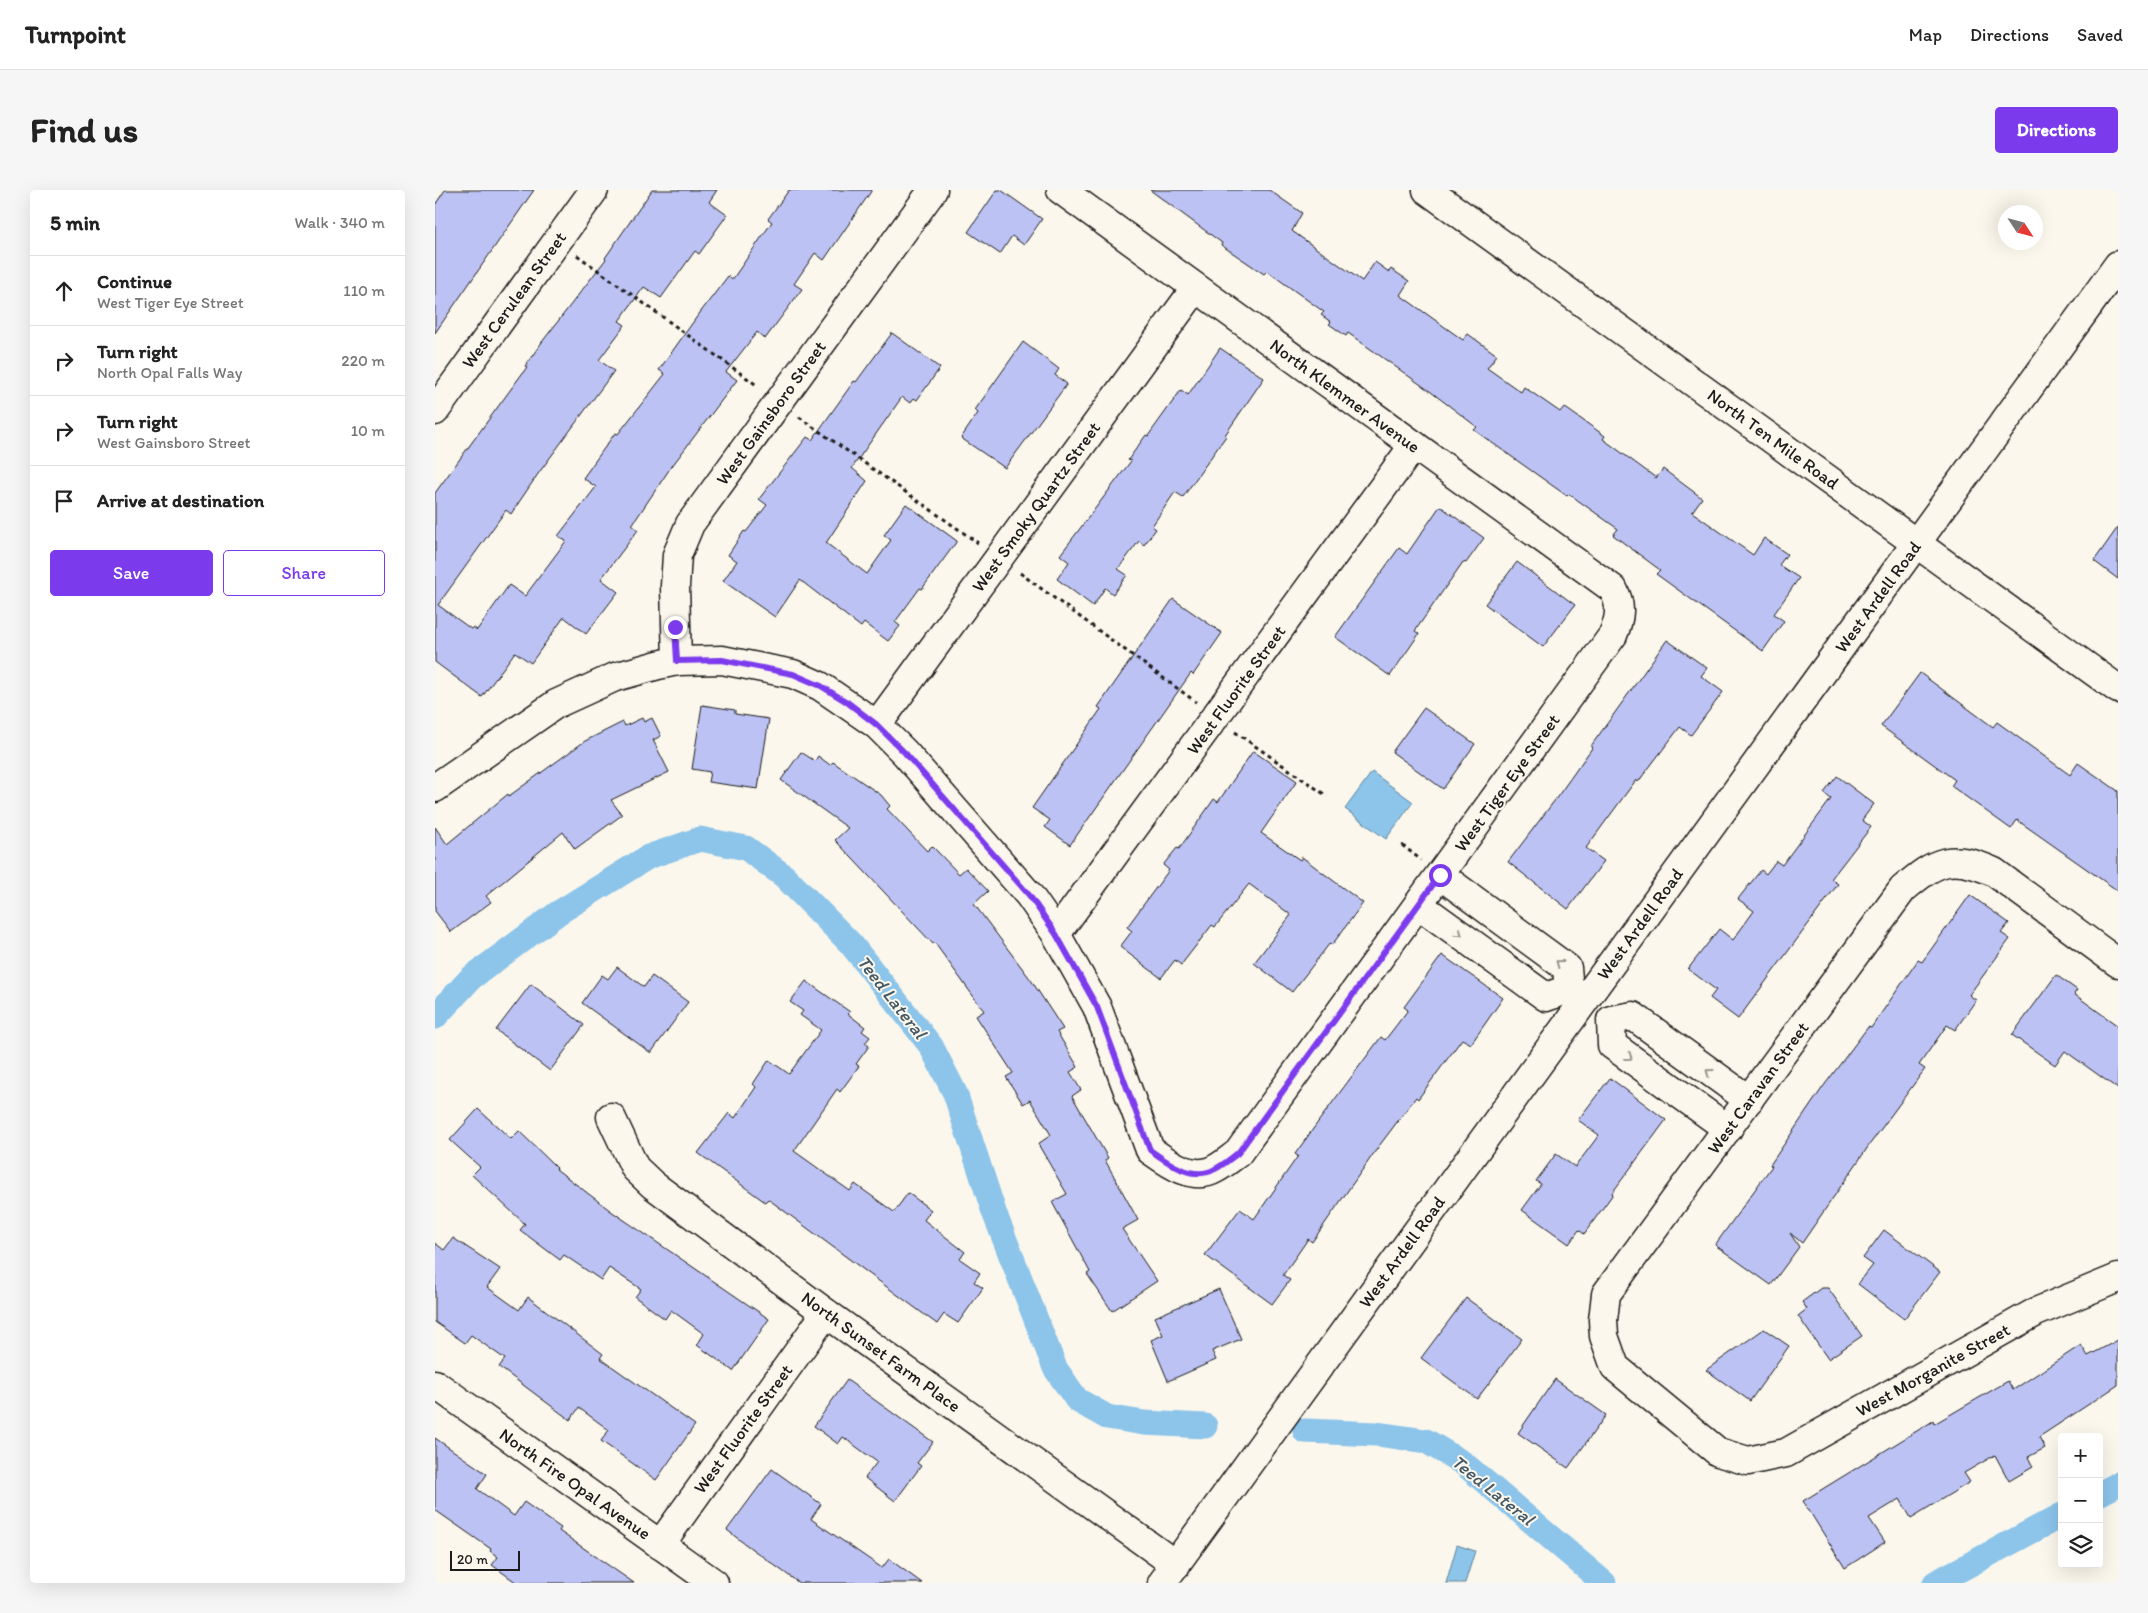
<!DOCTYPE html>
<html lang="en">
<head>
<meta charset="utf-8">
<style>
	body { margin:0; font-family:Itim,sans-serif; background:#f6f6f6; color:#222 }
	.controls { position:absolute; right:15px; bottom:15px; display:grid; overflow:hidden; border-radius:5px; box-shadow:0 5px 20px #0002 }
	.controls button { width:45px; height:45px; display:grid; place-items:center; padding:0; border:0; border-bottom:1px solid #e0e0e0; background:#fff; color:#222; font:25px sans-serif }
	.compass { position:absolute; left:1563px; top:15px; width:45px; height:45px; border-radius:50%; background:#fff; box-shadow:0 5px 20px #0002; rotate:126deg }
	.scale { position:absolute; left:15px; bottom:12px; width:70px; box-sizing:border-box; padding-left:5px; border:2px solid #1c1c1c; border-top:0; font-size:14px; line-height:18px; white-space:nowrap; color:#1c1c1c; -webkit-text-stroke:4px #fbf7ec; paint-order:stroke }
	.stop { position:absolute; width:15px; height:15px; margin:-11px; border:4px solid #7c3aed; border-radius:50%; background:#fff }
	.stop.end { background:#7c3aed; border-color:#fff; box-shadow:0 1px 5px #0008 }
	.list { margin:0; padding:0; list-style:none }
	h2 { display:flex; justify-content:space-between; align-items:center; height:65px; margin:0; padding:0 20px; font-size:21px }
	h2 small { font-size:16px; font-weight:400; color:#767676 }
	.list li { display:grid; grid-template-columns:32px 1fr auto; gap:15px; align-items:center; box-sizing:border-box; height:70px; padding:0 20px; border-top:1px solid #e0e0e0 }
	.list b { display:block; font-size:19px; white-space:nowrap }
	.list p { margin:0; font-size:16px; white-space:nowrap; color:#767676 }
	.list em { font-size:16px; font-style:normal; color:#767676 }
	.actions { display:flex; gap:10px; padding:15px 20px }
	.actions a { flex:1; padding:11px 0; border:1px solid #7c3aed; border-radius:5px; text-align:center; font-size:18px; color:#7c3aed }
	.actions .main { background:#7c3aed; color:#fff }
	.icon { flex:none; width:28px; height:28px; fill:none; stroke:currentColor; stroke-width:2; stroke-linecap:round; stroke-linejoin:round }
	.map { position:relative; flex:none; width:1683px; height:1393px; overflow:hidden; border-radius:5px }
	header { display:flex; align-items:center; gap:30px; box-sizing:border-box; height:70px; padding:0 25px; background:#fff; border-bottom:1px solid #e0e0e0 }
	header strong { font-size:24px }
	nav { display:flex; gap:28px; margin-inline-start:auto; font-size:18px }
	.intro { display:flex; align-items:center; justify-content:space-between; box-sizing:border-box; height:120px; padding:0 30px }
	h1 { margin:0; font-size:35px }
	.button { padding:12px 22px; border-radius:5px; background:#7c3aed; color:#fff; font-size:18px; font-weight:700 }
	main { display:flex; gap:30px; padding:0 30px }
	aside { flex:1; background:#fff; border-radius:5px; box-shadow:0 5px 20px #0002 }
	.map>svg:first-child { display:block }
	.water { fill:#8cc4ea; stroke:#5f8198 }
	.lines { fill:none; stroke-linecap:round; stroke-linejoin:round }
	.canal { stroke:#8cc4ea; stroke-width:25 }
	.building { fill:#bcc2f4; stroke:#1c1c1c }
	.minor-casing { stroke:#1c1c1c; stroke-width:31 }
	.major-casing { stroke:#1c1c1c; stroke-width:31 }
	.path { stroke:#1c1c1c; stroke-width:3; stroke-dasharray:4 4; stroke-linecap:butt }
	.minor { stroke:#fbf7ec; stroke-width:28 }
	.major { stroke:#fbf7ec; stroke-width:28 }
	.oneway { stroke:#97948e }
	.route { stroke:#7c3aed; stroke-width:6 }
	.labels { text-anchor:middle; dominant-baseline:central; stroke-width:4; stroke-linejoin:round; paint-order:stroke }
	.street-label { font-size:18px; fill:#1c1c1c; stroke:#fbf7ec }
	.water-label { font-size:19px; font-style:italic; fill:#435764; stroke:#fbf7ec }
</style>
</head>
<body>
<header>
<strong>Turnpoint</strong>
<nav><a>Map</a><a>Directions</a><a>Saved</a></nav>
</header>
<div class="intro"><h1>Find us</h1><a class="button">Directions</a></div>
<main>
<aside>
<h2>5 min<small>Walk · 340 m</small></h2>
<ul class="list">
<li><svg class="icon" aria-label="ahead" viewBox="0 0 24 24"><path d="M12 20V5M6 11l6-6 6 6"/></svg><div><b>Continue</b><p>West Tiger Eye Street</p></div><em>110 m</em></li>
<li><svg class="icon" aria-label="right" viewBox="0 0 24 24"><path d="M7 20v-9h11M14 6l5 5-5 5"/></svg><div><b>Turn right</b><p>North Opal Falls Way</p></div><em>220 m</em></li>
<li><svg class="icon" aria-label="right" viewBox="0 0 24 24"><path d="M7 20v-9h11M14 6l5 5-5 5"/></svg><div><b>Turn right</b><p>West Gainsboro Street</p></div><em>10 m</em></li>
<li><svg class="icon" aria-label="arrive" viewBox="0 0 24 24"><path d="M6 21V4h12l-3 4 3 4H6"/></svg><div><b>Arrive at destination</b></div></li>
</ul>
<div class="actions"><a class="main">Save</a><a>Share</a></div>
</aside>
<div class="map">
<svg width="1683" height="1393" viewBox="0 0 1683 1393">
	<rect width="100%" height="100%" fill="#fbf7ec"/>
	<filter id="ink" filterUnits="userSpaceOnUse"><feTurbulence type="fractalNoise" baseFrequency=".02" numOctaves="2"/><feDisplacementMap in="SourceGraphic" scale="10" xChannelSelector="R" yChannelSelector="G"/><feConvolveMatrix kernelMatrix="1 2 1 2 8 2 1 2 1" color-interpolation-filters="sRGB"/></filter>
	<g filter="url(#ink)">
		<!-- water -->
		<g class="water">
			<polygon points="937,582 978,612 951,649 910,619"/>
			<polygon points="1022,1355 1040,1361 1030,1393 1011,1393"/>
		</g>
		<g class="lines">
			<!-- canal -->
			<g class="canal">
				<polyline points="0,827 36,788 123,723 213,667 265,649 311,658 349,686 416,754 496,856 520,903 559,1022 620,1178 642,1210 672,1227 709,1233 770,1236"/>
				<polyline points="870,1241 942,1244 991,1251 1028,1273 1169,1393"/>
				<polyline points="1664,1304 1683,1294"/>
				<polyline points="1500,1393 1627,1325"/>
			</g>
		</g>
		<!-- building -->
		<g class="building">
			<polygon points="10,0 99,0 0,143 0,15"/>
			<polygon points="217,0 282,0 274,12 292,25 264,64 260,61 226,108 209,97 184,131 190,135 164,170 179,181 103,284 76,324 71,320 3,415 36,439 38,437 42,440 74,395 90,406 131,351 123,346 161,297 148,288 180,243 183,244 230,184 224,180 261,128 293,86 297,90 337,32 333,29 354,0 437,0 389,70 380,63 359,94 367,99 330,149 322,142 291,182 302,190 234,280 197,335 203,340 166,389 183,402 151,444 129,427 96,473 80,462 47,507 0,472 0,303 92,177 90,176 107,152 171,69 170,68"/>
			<polygon points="562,0 566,0 607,29 589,55 577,46 565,64 533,42"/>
			<polygon points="715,0 834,0 867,23 857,41 927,91 940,72 954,82 956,79 974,91 965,105 1028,150 1033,144 1062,165 1052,178 1086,202 1089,197 1125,222 1129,217 1170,246 1168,249 1221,288 1228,279 1267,308 1257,322 1318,365 1329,348 1352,364 1344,375 1364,388 1339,424 1349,431 1328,461 1221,384 1225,380 1178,345 1183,339 1134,304 1132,306 1039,240 1042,237 996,202 913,143 911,146 894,134 896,132 886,125 889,122 832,81 829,84 786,55 787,53"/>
			<polygon points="457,143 505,178 482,210 479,208 475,213 467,207 417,278 432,291 391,353 432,384 456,350 449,345 471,314 522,351 487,399 485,398 460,432 465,436 453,451 429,433 426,437 365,390 340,427 288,391 302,371 293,365 309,341 311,342 332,315 324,309 372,247 377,250 419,191 421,192"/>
			<polygon points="588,152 624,179 620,185 632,194 570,278 526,248 543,223 540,220"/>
			<polygon points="785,158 829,188 790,245 791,246 748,307 740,302 717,336 721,339 709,355 704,351 683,379 692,385 678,404 670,398 658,416 622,389 634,372 625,365 696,271 693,270 711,245 713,246 746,200 753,205"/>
			<polygon points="1005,316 1049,348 1031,373 1028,372 980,441 984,444 955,486 900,447 964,358 972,364"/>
			<polygon points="1683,337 1683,389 1659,371"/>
			<polygon points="1082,372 1140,415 1108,457 1050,414"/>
			<polygon points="738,409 787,443 758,485 756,483 635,655 610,637 615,630 597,618 666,519 663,517"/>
			<polygon points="1232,450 1272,478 1266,486 1288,502 1256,545 1245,537 1203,592 1201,590 1151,658 1169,671 1133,719 1073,672 1120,610 1157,558 1156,556"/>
			<polygon points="1485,483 1558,537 1562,532 1635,585 1643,573 1683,601 1683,701 1582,630 1576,639 1516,596 1520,590 1446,536"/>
			<polygon points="267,515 300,520 300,524 334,529 323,599 273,592 275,582 257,579"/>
			<polygon points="989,518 1040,554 1008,599 957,562"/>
			<polygon points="207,528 209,532 217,528 226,546 218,550 234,582 176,610 187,625 140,659 128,642 51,706 56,712 16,742 0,721 0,637 12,654 73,604 74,606 150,551 188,532 190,536"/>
			<polygon points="818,561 862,591 826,643 865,670 867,667 928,713 897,755 895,753 857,802 819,773 856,725 814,694 780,737 777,735 746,775 740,770 726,788 685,757 697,741 692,737 734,680 728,675 742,658 744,659 779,609 783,612"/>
			<polygon points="366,562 380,571 383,566 395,575 398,572 446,605 455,616 452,619 492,661 497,656 524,684 531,678 553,701 539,714 596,790 628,839 622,842 643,877 635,882 646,900 637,906 673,968 670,970 703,1030 687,1039 722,1091 677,1121 652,1084 655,1082 617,1012 632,1004 603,954 616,945 595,910 588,914 571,887 578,883 541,826 549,821 499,752 498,754 400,650 413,638 346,590"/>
			<polygon points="1402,586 1439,614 1427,630 1436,637 1396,689 1403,694 1303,829 1275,808 1281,800 1253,779 1284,739 1298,750 1319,721 1303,709 1326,680 1331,684 1341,671 1347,675 1396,609 1389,603"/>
			<polygon points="1535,705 1574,733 1566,743 1575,749 1534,805 1541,810 1520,840 1512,835 1484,875 1490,879 1435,954 1367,1053 1355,1043 1364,1057 1336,1095 1280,1055 1337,976 1335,975 1388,897 1433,837 1436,838 1483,770 1487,772"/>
			<polygon points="1007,765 1068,808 1036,854 1027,849 983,909 981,907 944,956 877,1052 873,1049 848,1085 855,1090 837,1114 770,1065 805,1019 819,1029 863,966 860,964 886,928 946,847 950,850 973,820 969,817"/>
			<polygon points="182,777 209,797 217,786 253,812 216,863 147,813 167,785 173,789"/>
			<polygon points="1621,785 1642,800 1639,804 1683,836 1683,899 1630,861 1620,875 1577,845"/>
			<polygon points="371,791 415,822 413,824 430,837 427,841 435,847 430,853 434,856 421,874 424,876 405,902 402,899 359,961 415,1001 420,994 459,1022 473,1003 496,1020 489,1030 530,1062 525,1069 545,1083 539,1092 548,1098 523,1133 509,1124 502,1134 333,1009 330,1012 263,963 294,923 300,928 321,897 318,894 334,870 354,884 386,840 365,825 368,821 355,812"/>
			<polygon points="96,794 149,835 115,881 61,840"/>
			<polygon points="1175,888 1231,930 1177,1003 1178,1004 1149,1044 1144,1040 1134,1054 1087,1020 1106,994 1101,991 1121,964 1140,977 1164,945 1143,930"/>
			<polygon points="43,919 76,949 84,941 122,978 121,979 176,1021 334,1129 298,1181 262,1155 269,1144 236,1120 230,1129 200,1107 206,1099 174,1078 166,1090 129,1065 125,1070 85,1040 90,1034 37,985 45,977 15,950"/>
			<polygon points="1449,1040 1505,1082 1469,1129 1423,1094 1438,1075 1428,1068"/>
			<polygon points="18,1048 65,1079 52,1097 84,1120 93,1107 168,1164 165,1168 260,1235 221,1290 166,1251 174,1240 144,1218 135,1230 64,1177 70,1169 36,1145 30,1153 0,1132 0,1053 9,1060"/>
			<polygon points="1386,1098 1393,1098 1427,1146 1393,1169 1363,1126 1372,1119 1367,1112"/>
			<polygon points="784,1099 806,1149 777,1161 781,1170 733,1191 716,1150 728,1145 720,1127"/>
			<polygon points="1031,1108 1087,1149 1042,1209 986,1168"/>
			<polygon points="1329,1139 1354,1156 1315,1211 1271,1180"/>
			<polygon points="1683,1150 1683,1195 1604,1247 1610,1258 1593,1267 1598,1277 1574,1291 1560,1265 1529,1283 1535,1292 1476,1328 1465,1309 1434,1328 1450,1352 1410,1378 1368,1311 1498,1231 1499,1234 1573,1191 1578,1200 1646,1155 1653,1166"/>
			<polygon points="1120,1189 1171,1225 1133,1278 1083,1243"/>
			<polygon points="412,1190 498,1252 482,1273 486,1276 460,1311 430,1288 442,1272 408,1247 403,1254 379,1236"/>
			<polygon points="0,1248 52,1284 42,1299 79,1326 89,1312 126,1338 124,1341 199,1393 82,1393 57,1375 63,1367 55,1361 56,1359 0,1320"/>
			<polygon points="337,1279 386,1314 376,1329 447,1378 454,1369 487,1393 364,1393 306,1351 292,1340"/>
		</g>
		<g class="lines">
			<defs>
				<g id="minor">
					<polyline points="0,221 159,0"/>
					<polyline points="242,471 240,396 242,365 255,334 498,0"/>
					<polyline points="442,535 760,99"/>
					<path d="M0 598 121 514 180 487 223 475 242 471 287 470 358 484 385 496 442 535 470 563 594 705 621 744 662 817 715 960C732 972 758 992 780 979 788 975 796 968 803 963L1178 445C1185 428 1187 415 1178 399L626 0"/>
					<polyline points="984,715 1111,807 1134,799 1132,778 1005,685"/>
					<polyline points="621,744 979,255"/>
					<path d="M1683 773 1559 682C1516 663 1502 670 1468 699L1171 1104 1168 1130 1169 1146 1180 1177 1283 1262 1313 1271 1351 1263 1601 1122 1683 1088"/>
					<polyline points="176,927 200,978 218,995 391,1123 741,1375"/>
					<polyline points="1293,939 1177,855 1176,830 1198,826 1314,910"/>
					<polyline points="0,1194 279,1393"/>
					<polyline points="225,1355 391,1123"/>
					<polyline points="727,1393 1683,75"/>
				</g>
				<polyline id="major" points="992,0 1683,499"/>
			</defs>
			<!-- minor casing -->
			<use href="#minor" class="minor-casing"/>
			<!-- major casing -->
			<use href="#major" class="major-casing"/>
			<!-- path -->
			<g class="path">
				<polyline points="142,65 323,196"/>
				<polyline points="364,227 543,353"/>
				<polyline points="585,383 761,512"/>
				<polyline points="800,542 892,606"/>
				<polyline points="967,655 986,670"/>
			</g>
			<!-- minor -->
			<use href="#minor" class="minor"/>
			<!-- major -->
			<use href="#major" class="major"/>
		</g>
		<!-- one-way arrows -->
		<defs><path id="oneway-chevron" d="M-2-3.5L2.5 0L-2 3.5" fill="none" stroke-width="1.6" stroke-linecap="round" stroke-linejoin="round" transform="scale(1.25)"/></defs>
		<g class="oneway">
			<use href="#oneway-chevron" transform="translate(1024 743) rotate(36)"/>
			<use href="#oneway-chevron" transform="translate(1124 773) rotate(-144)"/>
			<use href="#oneway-chevron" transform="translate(1194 867) rotate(36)"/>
			<use href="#oneway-chevron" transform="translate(1274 882) rotate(-144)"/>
		</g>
	</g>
	<g class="lines" filter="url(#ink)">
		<!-- route -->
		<path class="route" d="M240 437 242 471 287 470 358 484 386 496 412 512 442 535 470 563 594 705 621 744 662 817 715 960C732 972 758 992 780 979 788 975 796 968 803 963L1005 685"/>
	</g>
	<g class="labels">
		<!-- street labels -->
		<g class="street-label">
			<text transform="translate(79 110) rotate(-54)">West Cerulean Street</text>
			<text transform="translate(910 206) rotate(36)">North Klemmer Avenue</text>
			<text transform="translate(336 223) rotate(-54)">West Gainsboro Street</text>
			<text transform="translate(1338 249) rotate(36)">North Ten Mile Road</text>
			<text transform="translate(601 317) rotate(-54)">West Smoky Quartz Street</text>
			<text transform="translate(1443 407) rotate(-54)">West Ardell Road</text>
			<text transform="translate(801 500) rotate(-54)">West Fluorite Street</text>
			<text transform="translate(1072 593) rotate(-54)">West Tiger Eye Street</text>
			<text transform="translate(1205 734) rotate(-54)">West Ardell Road</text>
			<text transform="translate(1323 898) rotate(-54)">West Caravan Street</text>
			<text transform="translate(967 1062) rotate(-54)">West Ardell Road</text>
			<text transform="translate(446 1162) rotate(36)">North Sunset Farm Place</text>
			<text transform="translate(1498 1180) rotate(-29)">West Morganite Street</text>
			<text transform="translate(308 1239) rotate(-54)">West Fluorite Street</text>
			<text transform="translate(140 1294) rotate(35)">North Fire Opal Avenue</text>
		</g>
		<!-- water labels -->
		<g class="water-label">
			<text transform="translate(457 807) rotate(52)">Teed Lateral</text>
			<text transform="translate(1058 1300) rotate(39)">Teed Lateral</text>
		</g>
	</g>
</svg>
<div class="controls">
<button>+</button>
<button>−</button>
<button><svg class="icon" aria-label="layers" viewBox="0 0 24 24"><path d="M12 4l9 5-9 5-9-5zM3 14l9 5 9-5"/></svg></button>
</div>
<svg class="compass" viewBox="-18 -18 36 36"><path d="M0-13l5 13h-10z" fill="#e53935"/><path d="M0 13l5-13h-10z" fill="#767676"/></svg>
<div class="scale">20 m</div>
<div class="stop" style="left:1005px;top:685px"></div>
<div class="stop end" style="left:240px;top:437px"></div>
</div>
</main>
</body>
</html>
